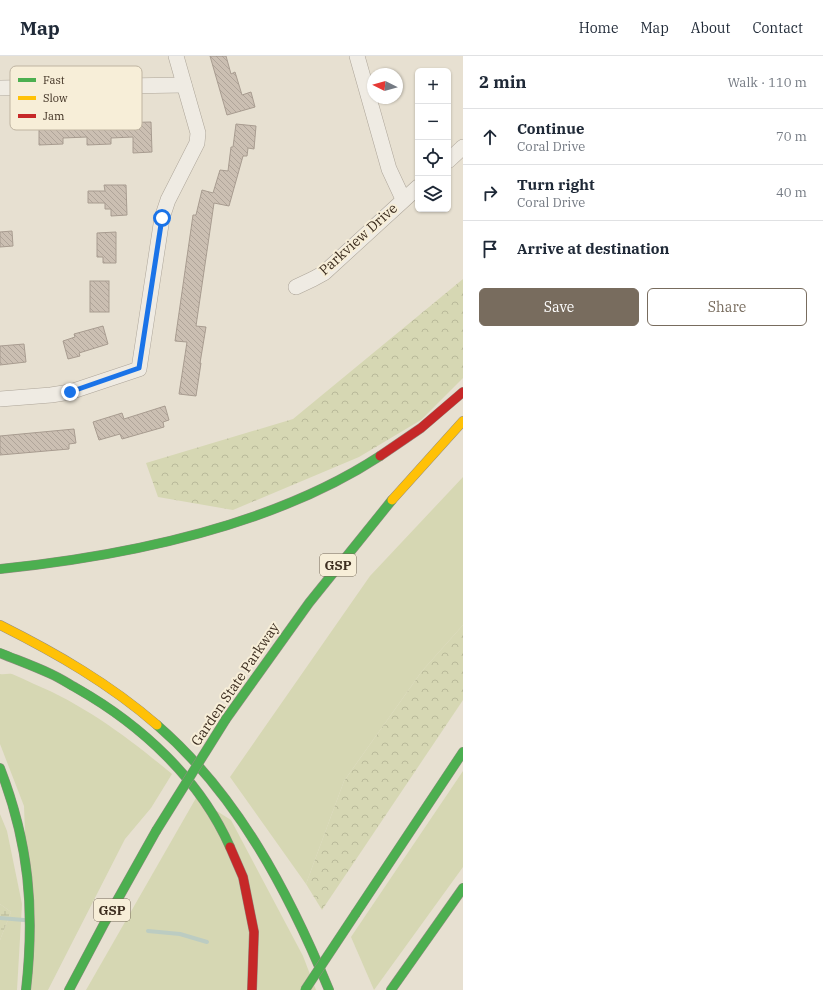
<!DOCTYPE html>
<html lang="en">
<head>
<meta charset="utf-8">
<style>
	body { margin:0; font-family:"IBM Plex Serif",serif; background:#f2f2f3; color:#1f2937 }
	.controls { position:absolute; right:12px; top:12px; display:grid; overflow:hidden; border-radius:6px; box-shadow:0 1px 3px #0004 }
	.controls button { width:36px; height:36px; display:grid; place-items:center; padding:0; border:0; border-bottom:1px solid #e0e1e3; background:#fff; color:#1f2937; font:20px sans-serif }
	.compass { position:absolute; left:367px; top:12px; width:36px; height:36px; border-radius:50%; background:#fff; box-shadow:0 1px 3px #0004; rotate:275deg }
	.stop { position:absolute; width:12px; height:12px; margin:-9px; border:3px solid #1a73e8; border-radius:50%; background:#fff }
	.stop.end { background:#1a73e8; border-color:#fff; box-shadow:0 1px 4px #0008 }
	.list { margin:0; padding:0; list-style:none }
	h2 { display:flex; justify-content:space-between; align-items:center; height:52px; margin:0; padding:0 16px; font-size:17px }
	h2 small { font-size:13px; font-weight:400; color:#747a83 }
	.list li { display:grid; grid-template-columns:26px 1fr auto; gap:12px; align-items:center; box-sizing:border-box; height:56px; padding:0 16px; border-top:1px solid #e0e1e3 }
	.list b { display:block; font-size:15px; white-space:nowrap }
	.list p { margin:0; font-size:13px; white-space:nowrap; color:#747a83 }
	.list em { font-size:13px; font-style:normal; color:#747a83 }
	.actions { display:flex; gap:8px; padding:12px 16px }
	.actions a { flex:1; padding:9px 0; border:1px solid #786c5e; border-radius:6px; text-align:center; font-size:14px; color:#786c5e }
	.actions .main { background:#786c5e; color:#fff }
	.icon { flex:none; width:22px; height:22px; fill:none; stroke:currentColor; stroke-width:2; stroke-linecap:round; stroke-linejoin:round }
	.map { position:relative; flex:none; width:463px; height:934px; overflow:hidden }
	header { display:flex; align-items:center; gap:24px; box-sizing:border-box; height:56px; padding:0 20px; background:#fff; border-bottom:1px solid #e0e1e3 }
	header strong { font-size:19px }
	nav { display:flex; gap:22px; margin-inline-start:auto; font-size:14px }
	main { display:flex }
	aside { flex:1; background:#fff }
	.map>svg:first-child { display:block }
	.green { fill:#d6d7b3 }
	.forest { fill:url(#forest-crowns) }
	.wetland { fill:url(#wetland-marsh) }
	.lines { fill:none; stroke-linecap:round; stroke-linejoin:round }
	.stream { stroke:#bcccc2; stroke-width:4 }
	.building { fill:url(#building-back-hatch); stroke:#a89c90 }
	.street-casing { stroke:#ada599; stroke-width:16 }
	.fast-casing { stroke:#928b80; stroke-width:10 }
	.slow-casing { stroke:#928b80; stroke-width:10 }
	.jam-casing { stroke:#928b80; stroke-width:10 }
	.street { stroke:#efebe3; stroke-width:15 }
	.fast { stroke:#4caf50; stroke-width:9 }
	.slow { stroke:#ffc107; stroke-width:9 }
	.jam { stroke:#c62828; stroke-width:9 }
	.fast-bridge-casing { stroke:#928b80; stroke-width:10; stroke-linecap:butt }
	.fast-bridge { stroke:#4caf50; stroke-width:9 }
	.route { stroke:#1a73e8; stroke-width:5 }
	.labels { text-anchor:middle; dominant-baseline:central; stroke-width:4; stroke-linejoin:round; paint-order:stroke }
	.shield { fill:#f7eed8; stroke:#756857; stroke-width:1 }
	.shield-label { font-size:13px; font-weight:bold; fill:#3d2e20 }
	.street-label { font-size:14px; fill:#3d2e20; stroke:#f7eed8 }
	.key { fill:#f7eed8; stroke:#bfb4a1; stroke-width:1 }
	.key-label { font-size:11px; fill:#3d2e20 }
</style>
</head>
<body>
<header>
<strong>Map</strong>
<nav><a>Home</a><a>Map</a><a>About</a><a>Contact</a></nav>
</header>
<main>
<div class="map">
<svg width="463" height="934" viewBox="0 0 463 934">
	<defs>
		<pattern id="forest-crowns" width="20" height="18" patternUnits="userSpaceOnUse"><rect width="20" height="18" fill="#d6d7b3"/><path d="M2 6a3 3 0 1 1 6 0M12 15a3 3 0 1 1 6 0" fill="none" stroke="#b9b99a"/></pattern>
		<pattern id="wetland-marsh" width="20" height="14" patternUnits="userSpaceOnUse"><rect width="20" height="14" fill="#d6d7b3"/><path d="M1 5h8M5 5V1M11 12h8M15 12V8" fill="none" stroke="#b9b99a"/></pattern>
		<pattern id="building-back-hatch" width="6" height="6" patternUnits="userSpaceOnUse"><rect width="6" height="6" fill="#cbbfb2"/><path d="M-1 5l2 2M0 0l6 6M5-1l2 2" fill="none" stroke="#afa499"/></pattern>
	</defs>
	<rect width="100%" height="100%" fill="#e7e0d1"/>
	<!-- green -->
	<g class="green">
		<polygon points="463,421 463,569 422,615 344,725 306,828 230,721 370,520"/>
		<path d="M0 618C4 619 8 617 12 618 20 621 27 625 34 628 85 649 130 683 172 718L151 752 125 783 48 934H31L24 750 0 688Z"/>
		<polygon points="463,715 463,811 374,934 351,881"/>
		<polygon points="196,742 231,764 303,900 316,934 86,934"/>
		<polygon points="0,758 7,775 22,848 17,934 0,934 0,884 11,856 0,848"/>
	</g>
	<!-- forest -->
	<g class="forest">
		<polygon points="463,223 463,322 421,364 359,401 233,454 158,441 146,407 293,363"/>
		<polygon points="463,569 463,644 322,854 306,828 344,725 422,615"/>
	</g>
	<!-- wetland -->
	<polygon class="wetland" points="0,848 11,856 0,884"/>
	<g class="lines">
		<!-- stream -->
		<g class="stream">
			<polyline points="0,862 24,864"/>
			<polyline points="148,875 180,878 207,886"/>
		</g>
	</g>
	<!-- building -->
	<g class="building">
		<polygon points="210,0 226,0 231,18 235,16 242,39 251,36 255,51 227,59"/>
		<polygon points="151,66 152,96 133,97 133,81 111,82 111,88 87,89 87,81 63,82 63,88 39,89 39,70 109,69 109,67"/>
		<polygon points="236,68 256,70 254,93 248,92 247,100 243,100 229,150 214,147 196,270 206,271 200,307 201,307 196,340 179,338 187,286 175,285 193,159 196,159 202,134 213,137 220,114 228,115 231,91 233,91"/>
		<polygon points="104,129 126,129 127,159 111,160 111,153 105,153 105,147 88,147 88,135 105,135"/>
		<polygon points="12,175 13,190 0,191 0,176"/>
		<polygon points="116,176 116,207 103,207 103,201 97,201 97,177"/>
		<rect x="90" y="225" width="19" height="31"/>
		<polygon points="103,270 108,288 79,297 80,300 68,303 63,285 75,281 74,278"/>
		<polygon points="24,288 26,306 0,309 0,290"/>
		<polygon points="165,350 169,364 163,366 164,371 122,383 120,378 99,384 93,366 122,357 124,363"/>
		<polygon points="74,373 76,387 69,388 69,393 0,399 0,380"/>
	</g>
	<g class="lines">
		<defs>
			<g id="street">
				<polyline points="357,0 389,113 403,143"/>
				<polyline points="0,32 184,29"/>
				<polyline points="448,105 463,91"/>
				<polyline points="296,231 313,223 324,217 418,131"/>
				<polyline points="0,343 51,339 70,336 139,313 162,162 168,144 197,87 198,77 176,0"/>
			</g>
			<g id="fast">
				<path d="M0 513C125 500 273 470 380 400"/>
				<path d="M0 597C17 604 34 610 51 618 60 622 69 628 78 633 141 669 200 723 230 791"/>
				<polyline points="226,663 309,547 392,444"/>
				<path d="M157 669C238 739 289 837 329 934"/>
				<path d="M0 712C29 787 35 854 26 934"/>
				<polyline points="356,857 463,696"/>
				<polyline points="69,934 105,866 156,775"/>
				<polyline points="391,934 463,832"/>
			</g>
			<g id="slow">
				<polyline points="392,444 463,365"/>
				<path d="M0 569C56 597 110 628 157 669"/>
			</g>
			<g id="jam">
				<polyline points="380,400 421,372 463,336"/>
				<polyline points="230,791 243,821 254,876 252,934"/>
			</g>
		</defs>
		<!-- street casing -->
		<use href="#street" class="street-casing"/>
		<!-- fast casing -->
		<use href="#fast" class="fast-casing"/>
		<!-- slow casing -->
		<use href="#slow" class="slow-casing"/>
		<!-- jam casing -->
		<use href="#jam" class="jam-casing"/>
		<!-- street -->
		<use href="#street" class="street"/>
		<!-- fast -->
		<use href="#fast" class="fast"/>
		<!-- slow -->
		<use href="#slow" class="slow"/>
		<!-- jam -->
		<use href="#jam" class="jam"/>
		<defs>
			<g id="fast-bridge">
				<polyline points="156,775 226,663"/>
				<polyline points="305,934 356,857"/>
			</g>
		</defs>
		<!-- fast-bridge casing -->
		<use href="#fast-bridge" class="fast-bridge-casing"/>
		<!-- fast-bridge -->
		<use href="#fast-bridge" class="fast-bridge"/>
	</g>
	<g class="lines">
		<!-- route -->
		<polyline class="route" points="70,336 139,312 162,162"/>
	</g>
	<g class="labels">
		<!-- shield labels -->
		<g class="shield">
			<rect x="320" y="498" width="36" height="22" rx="3"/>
			<rect x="94" y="843" width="36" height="22" rx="3"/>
		</g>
		<g class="shield-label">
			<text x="338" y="509">GSP</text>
			<text x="112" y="854">GSP</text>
		</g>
		<!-- street labels -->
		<g class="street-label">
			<text transform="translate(358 183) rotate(-42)">Parkview Drive</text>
			<text transform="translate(235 628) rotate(-56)">Garden State Parkway</text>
		</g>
	</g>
	<!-- legend -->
	<rect x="10" y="10" width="132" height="64" rx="6" class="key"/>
	<rect x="18" y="22" width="18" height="4" fill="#4caf50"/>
	<rect x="18" y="40" width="18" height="4" fill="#ffc107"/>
	<rect x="18" y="58" width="18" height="4" fill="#c62828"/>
	<g class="key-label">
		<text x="43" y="28">Fast</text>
		<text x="43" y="46">Slow</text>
		<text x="43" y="64">Jam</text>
	</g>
</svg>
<div class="controls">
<button>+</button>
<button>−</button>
<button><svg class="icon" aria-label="locate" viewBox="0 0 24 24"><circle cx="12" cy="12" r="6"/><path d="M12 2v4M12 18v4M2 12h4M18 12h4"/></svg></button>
<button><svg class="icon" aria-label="layers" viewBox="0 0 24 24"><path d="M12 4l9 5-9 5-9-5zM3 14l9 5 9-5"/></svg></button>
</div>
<svg class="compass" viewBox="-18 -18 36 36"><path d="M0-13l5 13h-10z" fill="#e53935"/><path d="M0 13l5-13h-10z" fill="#747a83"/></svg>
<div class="stop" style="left:162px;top:162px"></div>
<div class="stop end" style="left:70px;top:336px"></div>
</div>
<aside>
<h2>2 min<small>Walk · 110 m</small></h2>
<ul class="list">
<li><svg class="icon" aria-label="ahead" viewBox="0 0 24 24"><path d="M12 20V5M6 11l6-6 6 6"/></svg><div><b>Continue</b><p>Coral Drive</p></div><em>70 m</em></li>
<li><svg class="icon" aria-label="right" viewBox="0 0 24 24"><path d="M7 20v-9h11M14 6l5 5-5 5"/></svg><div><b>Turn right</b><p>Coral Drive</p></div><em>40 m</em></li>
<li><svg class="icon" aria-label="arrive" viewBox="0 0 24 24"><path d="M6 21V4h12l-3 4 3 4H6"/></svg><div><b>Arrive at destination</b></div></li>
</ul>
<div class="actions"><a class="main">Save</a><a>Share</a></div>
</aside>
</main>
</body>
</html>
